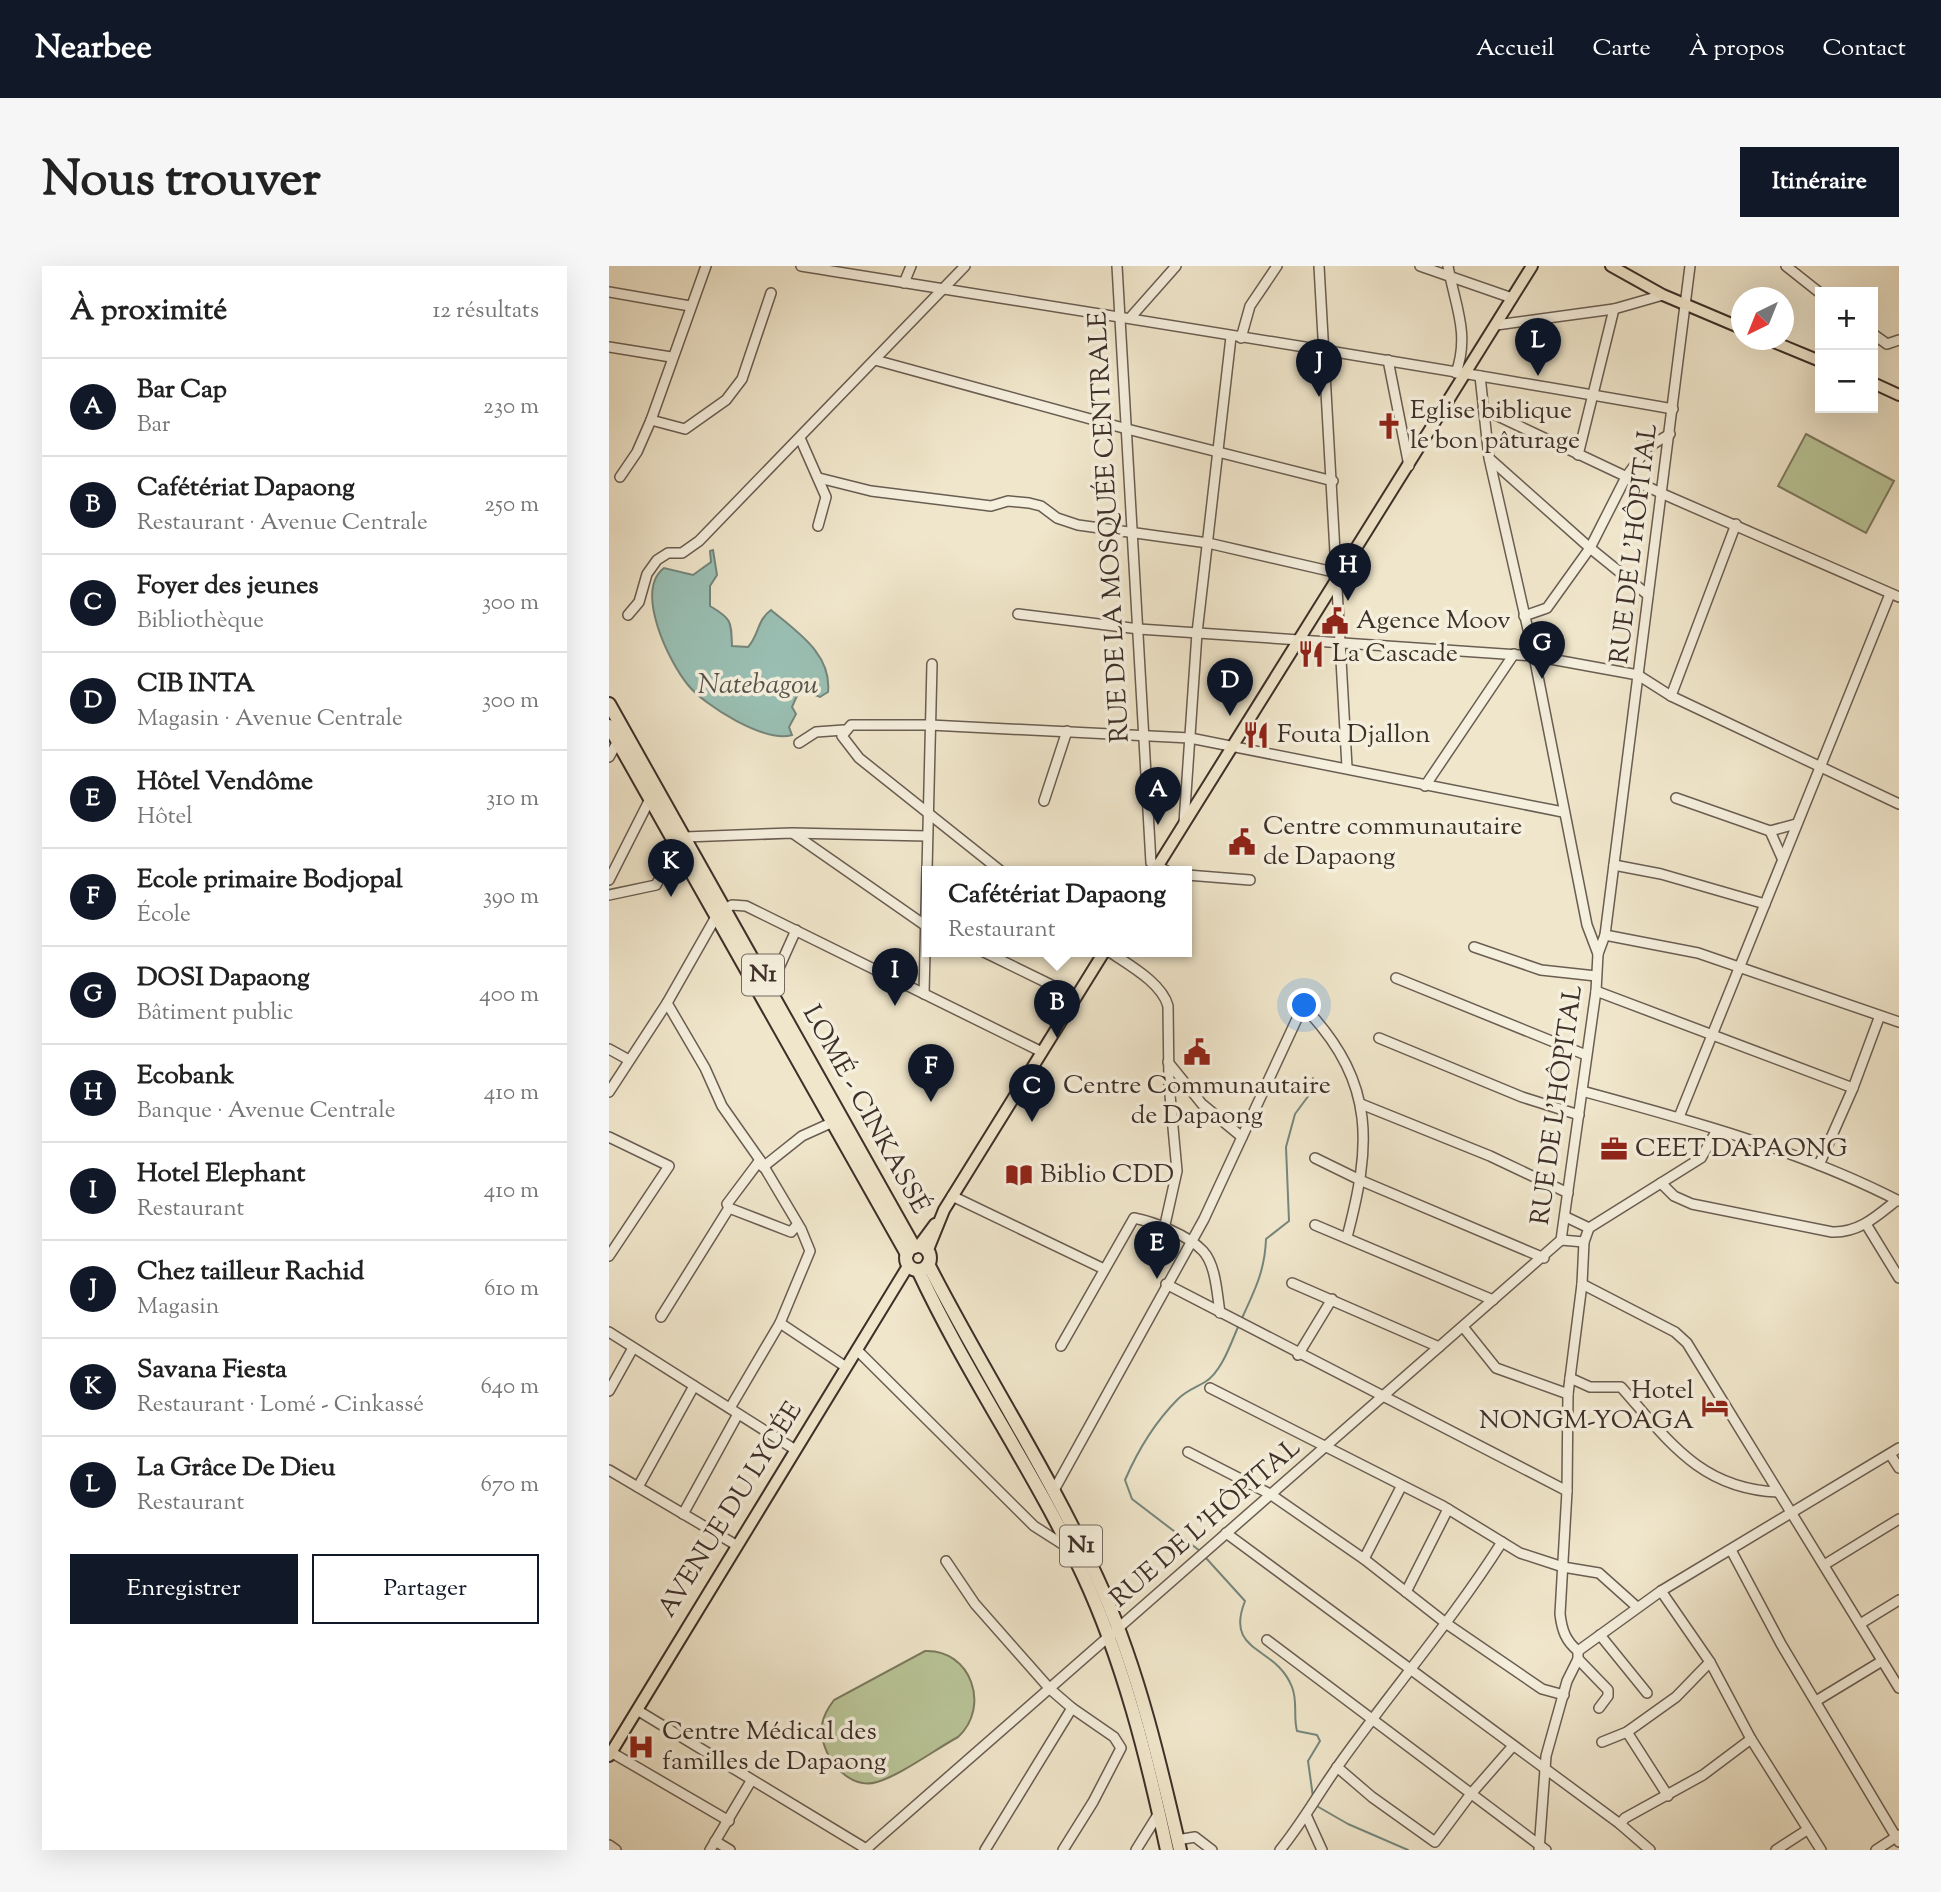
<!DOCTYPE html>
<html lang="fr">
<head>
<meta charset="utf-8">
<style>
	body { margin:0; font-family:"Sorts Mill Goudy",serif; background:#f6f6f6; color:#222 }
	.controls { position:absolute; right:21px; top:21px; display:grid; overflow:hidden; border-radius:0px; box-shadow:0 7px 28px #0002 }
	.controls button { width:63px; height:63px; display:grid; place-items:center; padding:0; border:0; border-bottom:2px solid #e0e0e0; background:#fff; color:#222; font:35px sans-serif }
	.compass { position:absolute; left:1122px; top:21px; width:63px; height:63px; border-radius:50%; background:#fff; box-shadow:0 7px 28px #0002; rotate:223deg }
	.you { position:absolute; left:696px; top:740px; width:24px; height:24px; margin:-18px; border:5px solid #fff; border-radius:50%; background:#1a73e8; box-shadow:0 0 0 10px #1a73e833 }
	.badge { display:grid; place-items:center; width:46px; height:46px; border-radius:50%; background:#111827; color:#fff; font-size:23px; font-weight:700 }
	.pin { position:absolute; translate:-50% -58px; filter:drop-shadow(0 2px 4px #0008) }
	.pin::after { content:''; position:absolute; top:37px; width:24px; height:21px; background:inherit; clip-path:polygon(0 0,100% 0,50% 100%) }
	.popup { position:absolute; left:313px; top:600px; width:270px; height:91px; box-sizing:border-box; display:grid; place-content:center; border-radius:0px; background:#fff; filter:drop-shadow(0 2px 5px #0005); font-size:23px; white-space:nowrap; color:#767676 }
	.popup b { font-size:26px; color:#222 }
	.popup::after { content:''; position:absolute; left:50%; top:100%; margin-left:-14px; border:14px solid transparent; border-top-color:#fff }
	.list { margin:0; padding:0; list-style:none }
	h2 { display:flex; justify-content:space-between; align-items:center; height:91px; margin:0; padding:0 28px; font-size:30px }
	h2 small { font-size:23px; font-weight:400; color:#767676 }
	.list li { display:grid; grid-template-columns:46px 1fr auto; gap:21px; align-items:center; box-sizing:border-box; height:98px; padding:0 28px; border-top:2px solid #e0e0e0 }
	.list b { display:block; font-size:26px; white-space:nowrap }
	.list p { margin:0; font-size:23px; white-space:nowrap; color:#767676 }
	.list em { font-size:23px; font-style:normal; color:#767676 }
	.actions { display:flex; gap:14px; padding:21px 28px }
	.actions a { flex:1; padding:16px 0; border:2px solid #111827; border-radius:0px; text-align:center; font-size:24px; color:#111827 }
	.actions .main { background:#111827; color:#fff }
	.map { position:relative; flex:none; width:1290px; height:1584px; overflow:hidden; border-radius:0px }
	header { display:flex; align-items:center; gap:42px; box-sizing:border-box; height:98px; padding:0 35px; background:#111827; color:#fff }
	header strong { font-size:33px }
	nav { display:flex; gap:38px; margin-inline-start:auto; font-size:24px }
	.intro { display:flex; align-items:center; justify-content:space-between; box-sizing:border-box; height:168px; padding:0 42px }
	h1 { margin:0; font-size:49px }
	.button { padding:18px 32px; border-radius:0px; background:#111827; color:#fff; font-size:24px; font-weight:700 }
	main { display:flex; gap:42px; padding:0 42px }
	aside { flex:1; background:#fff; border-radius:0px; box-shadow:0 7px 28px #0002 }
	.map>svg:first-child { display:block }
	.green { fill:#b9c598; stroke:#7c7a60; stroke-width:2 }
	.water { fill:#9ac0b4; stroke:#75867c; stroke-width:2 }
	.lines { fill:none; stroke-linecap:round; stroke-linejoin:round }
	.stream { stroke:#75867c; stroke-width:2 }
	.minor-casing { stroke:#6a5d52; stroke-width:12 }
	.major-casing { stroke:#3e2f29; stroke-width:14 }
	.highway-casing { stroke:#3e2f29; stroke-width:16 }
	.minor { stroke:#f5efdd; stroke-width:9 }
	.major { stroke:#f0e6cb; stroke-width:10 }
	.highway { stroke:#f0e6cb; stroke-width:12 }
	.labels { text-anchor:middle; dominant-baseline:central; stroke-width:7; stroke-linejoin:round; paint-order:stroke }
	.shield { fill:#f5efdd; stroke:#75695f; stroke-width:2 }
	.shield-label { font-size:24px; font-weight:bold; fill:#3e2f29 }
	.poi-label { font-size:26px; fill:#3e2f29; stroke:#f5efdd; text-anchor:start }
	.street-label { font-size:26px; fill:#3e2f29; stroke:#f5efdd }
	.water-label { font-size:28px; font-style:italic; fill:#55534c; stroke:#f5efdd }
</style>
</head>
<body>
<header>
<strong>Nearbee</strong>
<nav><a>Accueil</a><a>Carte</a><a>À propos</a><a>Contact</a></nav>
</header>
<div class="intro"><h1>Nous trouver</h1><a class="button">Itinéraire</a></div>
<main>
<aside>
<h2>À proximité<small>12 résultats</small></h2>
<ul class="list">
<li><span class="badge">A</span><div><b>Bar Cap</b><p>Bar</p></div><em>230 m</em></li>
<li><span class="badge">B</span><div><b>Cafétériat Dapaong</b><p>Restaurant · Avenue Centrale</p></div><em>250 m</em></li>
<li><span class="badge">C</span><div><b>Foyer des jeunes</b><p>Bibliothèque</p></div><em>300 m</em></li>
<li><span class="badge">D</span><div><b>CIB INTA</b><p>Magasin · Avenue Centrale</p></div><em>300 m</em></li>
<li><span class="badge">E</span><div><b>Hôtel Vendôme</b><p>Hôtel</p></div><em>310 m</em></li>
<li><span class="badge">F</span><div><b>Ecole primaire Bodjopal</b><p>École</p></div><em>390 m</em></li>
<li><span class="badge">G</span><div><b>DOSI Dapaong</b><p>Bâtiment public</p></div><em>400 m</em></li>
<li><span class="badge">H</span><div><b>Ecobank</b><p>Banque · Avenue Centrale</p></div><em>410 m</em></li>
<li><span class="badge">I</span><div><b>Hotel Elephant</b><p>Restaurant</p></div><em>410 m</em></li>
<li><span class="badge">J</span><div><b>Chez tailleur Rachid</b><p>Magasin</p></div><em>610 m</em></li>
<li><span class="badge">K</span><div><b>Savana Fiesta</b><p>Restaurant · Lomé - Cinkassé</p></div><em>640 m</em></li>
<li><span class="badge">L</span><div><b>La Grâce De Dieu</b><p>Restaurant</p></div><em>670 m</em></li>
</ul>
<div class="actions"><a class="main">Enregistrer</a><a>Partager</a></div>
</aside>
<div class="map">
<svg width="1290" height="1584" viewBox="0 0 1290 1584">
	<rect width="100%" height="100%" fill="#f0e6cb"/>
	<filter id="stains"><feTurbulence type="fractalNoise" baseFrequency=".00286" numOctaves="4"/><feColorMatrix values="0 0 0 0 .2 0 0 0 0 .09 0 0 0 0 .02 0 0 0 .5 -.17"/></filter>
	<radialGradient id="worn" r=".72"><stop offset=".6" stop-color="#630" stop-opacity="0"/><stop offset="1" stop-color="#630" stop-opacity=".3"/></radialGradient>
	<!-- green -->
	<g class="green">
		<polygon points="1197,168 1285,215 1257,267 1169,220"/>
		<path d="M316 1385C362 1383 382 1441 349 1471 327 1483 290 1510 268 1516 246 1523 224 1503 217 1484 209 1464 212 1451 225 1434Z"/>
	</g>
	<!-- water -->
	<path class="water" d="M104 284 108 309 101 320V340C123 353 122 355 123 380L139 381C150 369 148 354 162 344 188 366 223 388 219 426L211 431 191 423 183 441 187 448 180 461 183 469C156 477 96 440 79 419 60 396 25 325 55 302L84 309 102 296 101 285Z"/>
	<g class="lines">
		<!-- stream -->
		<g class="stream">
			<path d="M633 1052C646 1024 656 1004 657 973L680 955 677 881 686 848 703 825 704 812"/>
			<path d="M591 1285 523 1233 516 1214C529 1184 546 1156 569 1133 578 1124 586 1122 596 1116 612 1107 622 1077 629 1061"/>
			<path d="M597 1292 636 1335C615 1388 667 1379 683 1421 689 1436 684 1450 688 1465L708 1469 711 1475 699 1495 704 1531"/>
			<polyline points="706,1539 739,1558 799,1584"/>
		</g>
		<defs>
			<g id="minor">
				<path d="M192 0C483 47 774 92 1064 143"/>
				<polyline points="508,0 542,597 560,606"/>
				<polyline points="710,0 738,501"/>
				<polyline points="811,0 903,32"/>
				<path d="M839 0C846 40 861 67 847 107"/>
				<polyline points="1177,0 1211,27"/>
				<polyline points="295,17 302,0"/>
				<polyline points="0,26 81,40"/>
				<polyline points="521,52 567,0"/>
				<polyline points="887,59 1005,43 1054,29"/>
				<polyline points="1264,68 1278,78 1290,74"/>
				<polyline points="632,72 641,40 668,0"/>
				<polyline points="0,81 62,91"/>
				<polyline points="266,94 518,163 724,215"/>
				<polyline points="779,94 800,200"/>
				<polyline points="871,110 880,192 925,390 978,659 989,688"/>
				<polyline points="874,143 1054,228 1290,331"/>
				<polyline points="42,154 76,163 117,134 133,113 162,27"/>
				<polyline points="191,172 217,231 209,260"/>
				<polyline points="969,189 1005,43"/>
				<polyline points="881,193 981,282 1039,329"/>
				<polyline points="11,211 28,186 42,154 97,0"/>
				<polyline points="210,212 262,225 382,240 399,235 420,237 432,240 448,252 469,259 599,277 729,307"/>
				<polyline points="409,348 530,363 925,390 1029,409 1062,430 1290,538"/>
				<polyline points="19,349 30,336 38,308 48,294 59,287 73,287 90,275 356,0"/>
				<polyline points="915,350 938,342 981,282 1017,211 1039,181 1061,168"/>
				<polyline points="1062,430 1127,258"/>
				<polyline points="190,477 207,466 235,464"/>
				<polyline points="0,491 9,475"/>
				<polyline points="816,520 905,388"/>
				<polyline points="1067,532 1161,565 1187,558"/>
				<polyline points="435,535 458,465"/>
				<polyline points="575,557 588,367 622,71"/>
				<polyline points="1161,565 1173,592"/>
				<polyline points="185,568 317,660"/>
				<polyline points="76,571 183,567 318,570"/>
				<polyline points="1005,599 1052,608 1156,638"/>
				<polyline points="393,606 250,492 233,470 242,459 321,459 581,472 954,546"/>
				<polyline points="578,609 641,614"/>
				<polyline points="0,614 41,533"/>
				<polyline points="0,629 47,619 69,579"/>
				<polyline points="115,643 123,639 137,640 433,786"/>
				<polyline points="996,669 1089,687 1290,756"/>
				<polyline points="865,681 932,704 987,710"/>
				<polyline points="375,686 467,731"/>
				<path d="M501 686C520 699 553 717 559 740L560 818 568 905 555 963"/>
				<polyline points="787,712 977,789"/>
				<polyline points="161,722 187,664"/>
				<polyline points="987,725 1244,822"/>
				<polyline points="315,728 323,398"/>
				<polyline points="58,737 96,802 113,840 151,894 192,963 201,985 171,1057 121,1142"/>
				<polyline points="770,772 913,831 970,849"/>
				<polyline points="0,783 20,794"/>
				<polyline points="559,796 593,838 633,871"/>
				<path d="M973 825C1080 854 1191 884 1290 935"/>
				<polyline points="0,826 58,737 108,649"/>
				<polyline points="752,838 881,890 959,927"/>
				<polyline points="1070,851 1281,328"/>
				<polyline points="0,871 60,900 0,990"/>
				<polyline points="706,892 753,915 935,992"/>
				<polyline points="1210,899 1244,822 1270,752"/>
				<polyline points="154,901 193,870 224,856"/>
				<path d="M1052 917 1065 930 1083 938 1223 966C1250 967 1268 950 1288 934"/>
				<polyline points="343,930 495,1003"/>
				<polyline points="120,942 182,966 188,959"/>
				<polyline points="957,951 980,962"/>
				<polyline points="1257,958 1290,1012"/>
				<polyline points="706,959 884,1034"/>
				<polyline points="952,974 975,976"/>
				<polyline points="683,1017 830,1081"/>
				<polyline points="557,1018 958,1225"/>
				<polyline points="973,1018 1066,1066 1078,1077 1290,1422"/>
				<polyline points="52,1051 120,942 118,938 151,894"/>
				<polyline points="171,1057 237,1101"/>
				<polyline points="855,1062 887,1102 959,1128"/>
				<polyline points="0,1066 185,1183"/>
				<path d="M452 1080 525 952C545 956 579 969 594 985 607 999 608 1028 611 1047"/>
				<polyline points="248,1084 425,1260 461,1283"/>
				<polyline points="689,1089 723,1033"/>
				<path d="M961 1112 981 1121H1012C1059 1174 1091 1223 1169 1226"/>
				<polyline points="601,1122 834,1240 911,1287 954,1301 990,1307 1028,1341"/>
				<polyline points="0,1125 24,1082"/>
				<polyline points="579,1186 661,1228 755,1293 838,1358 933,1423 955,1429"/>
				<polyline points="1281,1188 1290,1202"/>
				<polyline points="0,1204 127,1279"/>
				<polyline points="29,1221 85,1120"/>
				<path d="M444 1226 595 953 692 744 699 745C767 819 762 880 738 971"/>
				<polyline points="74,1248 129,1148"/>
				<polyline points="617,1267 1011,1558 1041,1584"/>
				<polyline points="1122,1284 1172,1378 1290,1576"/>
				<polyline points="755,1293 792,1221"/>
				<polyline points="337,1295 366,1338 441,1423 463,1442 376,1584"/>
				<polyline points="1215,1299 1290,1253"/>
				<polyline points="1052,1325 1101,1396 1142,1473 1212,1584"/>
				<polyline points="797,1326 839,1243"/>
				<polyline points="1251,1358 1290,1334"/>
				<polyline points="991,1369 1038,1427"/>
				<polyline points="658,1374 937,1584"/>
				<polyline points="969,1385 1052,1325 1290,1182"/>
				<polyline points="969,1393 999,1424 999,1430 990,1442"/>
				<polyline points="1207,1435 1273,1395"/>
				<polyline points="28,1444 259,1584"/>
				<polyline points="1018,1466 1067,1431 1101,1396"/>
				<polyline points="993,1476 1018,1466 1059,1530"/>
				<polyline points="0,1485 120,1555"/>
				<polyline points="728,1501 763,1531 826,1576 861,1529 903,1481"/>
				<polyline points="698,1551 713,1584"/>
				<polyline points="1011,1558 1016,1552 1094,1509 1142,1473"/>
				<polyline points="568,1574 586,1571 603,1584"/>
				<polyline points="106,1575 121,1584"/>
				<polyline points="0,1579 7,1584"/>
				<polyline points="101,1584 142,1515"/>
				<polyline points="256,1584 952,974 987,725 989,688 996,669 1081,0"/>
				<polyline points="454,1584 484,1536 512,1482 505,1471 463,1442"/>
				<polyline points="527,1584 550,1547"/>
				<path d="M671 1584C693 1557 709 1528 729 1500 782 1425 843 1355 893 1276"/>
				<path d="M930 1584 937 1490 958 1415 969 1393V1385C957 1375 953 1365 951 1348L958 1225 959 1128 973 1018 975 976 980 962 1092 892 1108 864"/>
				<polyline points="1167,1584 1198,1564"/>
				<polyline points="1267,1584 1290,1569"/>
			</g>
			<g id="major">
				<polyline points="1002,0 1054,29 1132,62"/>
				<polyline points="1160,74 1211,95"/>
				<polyline points="1264,117 1290,129"/>
				<polyline points="545,606 923,0"/>
				<polyline points="309,981 326,958"/>
				<polyline points="318,986 335,944 495,686"/>
				<polyline points="0,1490 299,1000"/>
			</g>
			<g id="highway">
				<polyline points="0,438 305,981"/>
				<polyline points="0,460 298,988"/>
				<circle cx="309" cy="992" r="12"/>
				<path d="M319 998C375 1108 444 1212 494 1325 530 1407 551 1497 571 1584"/>
				<path d="M309 1004C358 1109 425 1205 474 1309 514 1395 538 1491 558 1584"/>
			</g>
		</defs>
		<!-- minor casing -->
		<use href="#minor" class="minor-casing"/>
		<!-- major casing -->
		<use href="#major" class="major-casing"/>
		<!-- highway casing -->
		<use href="#highway" class="highway-casing"/>
		<!-- minor -->
		<use href="#minor" class="minor"/>
		<!-- major -->
		<use href="#major" class="major"/>
		<!-- highway -->
		<use href="#highway" class="highway"/>
	</g>
	<!-- icons -->
	<defs>
		<symbol id="church-bare" viewBox="-9 -9 18 18"><path d="M-1.2-6h2.4v3.5h3.3v2.4h-3.3V6h-2.4V-.1h-3.3v-2.4h3.3Z" fill="#8f2418" stroke="#f5efdd" stroke-width="2.5" paint-order="stroke"/></symbol>
		<symbol id="civic-bare" viewBox="-9 -9 18 18"><path d="M-.6-6.5H3V-4.5H.6V-3L4-1V1h2V6H-6V1h2V-1L-.6-3ZM-1.2 2.5V6h2.4V2.5Z" fill="#8f2418" stroke="#f5efdd" stroke-width="2.5" paint-order="stroke"/></symbol>
		<symbol id="restaurant-bare" viewBox="-9 -9 18 18"><path d="M-5-6h1v4h1v-4h1v4h1v-4h1v5L-1.5 .5V6h-2V.5L-5-1ZM5-6V6H3V1.5H1.5Q1.5-4 5-6Z" fill="#8f2418" stroke="#f5efdd" stroke-width="2.5" paint-order="stroke"/></symbol>
		<symbol id="office-bare" viewBox="-9 -9 18 18"><path d="M-6-3h4V-5.5h4V-3h4V5H-6ZM-1-4.5V-3h2v-1.5ZM-6 0V1H6V0Z" fill="#8f2418" stroke="#f5efdd" stroke-width="2.5" paint-order="stroke"/></symbol>
		<symbol id="library-bare" viewBox="-9 -9 18 18"><path d="M-6-4Q-3-5.5-.7-3.5V5Q-3 3-6 4ZM6-4Q3-5.5 .7-3.5V5Q3 3 6 4Z" fill="#8f2418" stroke="#f5efdd" stroke-width="2.5" paint-order="stroke"/></symbol>
		<symbol id="hotel-bare" viewBox="-9 -9 18 18"><path d="M-6-4.5h1.5V1H6V5H4.5V3h-9V5H-6ZM-4 0a1.8 1.8 0 1 1 3.6 0ZM.5 0V-2.5h3Q6-2.5 6 0Z" fill="#8f2418" stroke="#f5efdd" stroke-width="2.5" paint-order="stroke"/></symbol>
		<symbol id="hospital-bare" viewBox="-9 -9 18 18"><path d="M-5-5h3v3.5h4V-5h3V5h-3V1.5h-4V5h-3Z" fill="#8f2418" stroke="#f5efdd" stroke-width="2.5" paint-order="stroke"/></symbol>
	</defs>
	<g fill-rule="evenodd">
		<use href="#church-bare" x="761" y="141" width="38" height="38"/>
		<use href="#civic-bare" x="707" y="336" width="38" height="38"/>
		<use href="#restaurant-bare" x="683" y="369" width="38" height="38"/>
		<use href="#restaurant-bare" x="628" y="450" width="38" height="38"/>
		<use href="#civic-bare" x="614" y="557" width="38" height="38"/>
		<use href="#civic-bare" x="569" y="767" width="38" height="38"/>
		<use href="#office-bare" x="986" y="864" width="38" height="38"/>
		<use href="#library-bare" x="391" y="890" width="38" height="38"/>
		<use href="#hotel-bare" x="1087" y="1121" width="38" height="38"/>
		<use href="#hospital-bare" x="13" y="1462" width="38" height="38"/>
	</g>
	<g class="labels">
		<!-- shield labels -->
		<g class="shield">
			<rect x="133" y="688.5" width="42" height="41" rx="5"/>
			<rect x="451" y="1259.5" width="42" height="41" rx="5"/>
		</g>
		<g class="shield-label">
			<text x="154" y="709">N1</text>
			<text x="472" y="1280">N1</text>
		</g>
		<!-- poi labels -->
		<g class="poi-label">
			<text x="801" y="145">Eglise biblique<tspan x="801" dy="30">le bon pâturage</tspan></text>
			<text x="747" y="355">Agence Moov</text>
			<text x="723" y="388">La Cascade</text>
			<text x="668" y="469">Fouta Djallon</text>
			<text x="654" y="561">Centre communautaire<tspan x="654" dy="30">de Dapaong</tspan></text>
			<text x="588" y="820" text-anchor="middle">Centre Communautaire<tspan x="588" dy="30">de Dapaong</tspan></text>
			<text x="1026" y="883">CEET DAPAONG</text>
			<text x="431" y="909">Biblio CDD</text>
			<text x="1085" y="1125" text-anchor="end">Hotel<tspan x="1085" dy="30">NONGM-YOAGA</tspan></text>
			<text x="53" y="1466">Centre Médical des<tspan x="53" dy="30">familles de Dapaong</tspan></text>
		</g>
		<!-- street labels -->
		<g class="street-label">
			<text transform="translate(501 261) rotate(-93)">RUE DE LA MOSQUÉE CENTRALE</text>
			<text transform="translate(1026 278) rotate(-83)">RUE DE L'HÔPITAL</text>
			<text transform="translate(949 839) rotate(-82)">RUE DE L'HÔPITAL</text>
			<text transform="translate(256 844) rotate(61)">LOMÉ - CINKASSÉ</text>
			<text transform="translate(122 1244) rotate(-58)">AVENUE DU LYCÉE</text>
			<text transform="translate(597 1258) rotate(-41)">RUE DE L'HÔPITAL</text>
		</g>
		<!-- water labels -->
		<g class="water-label">
			<text x="149" y="420">Natebagou</text>
		</g>
	</g>
	<rect width="100%" height="100%" filter="url(#stains)"/>
	<rect width="100%" height="100%" fill="url(#worn)"/>
</svg>
<div class="controls">
<button>+</button>
<button>−</button>
</div>
<svg class="compass" viewBox="-18 -18 36 36"><path d="M0-13l5 13h-10z" fill="#e53935"/><path d="M0 13l5-13h-10z" fill="#767676"/></svg>
<div class="you"></div>
<div class="pin badge" style="left:549px;top:559px">A</div>
<div class="pin badge" style="left:448px;top:772px">B</div>
<div class="popup"><b>Cafétériat Dapaong</b>Restaurant</div>
<div class="pin badge" style="left:423px;top:856px">C</div>
<div class="pin badge" style="left:621px;top:450px">D</div>
<div class="pin badge" style="left:548px;top:1013px">E</div>
<div class="pin badge" style="left:322px;top:836px">F</div>
<div class="pin badge" style="left:933px;top:413px">G</div>
<div class="pin badge" style="left:739px;top:335px">H</div>
<div class="pin badge" style="left:286px;top:740px">I</div>
<div class="pin badge" style="left:710px;top:131px">J</div>
<div class="pin badge" style="left:62px;top:631px">K</div>
<div class="pin badge" style="left:929px;top:110px">L</div>
</div>
</main>
</body>
</html>
